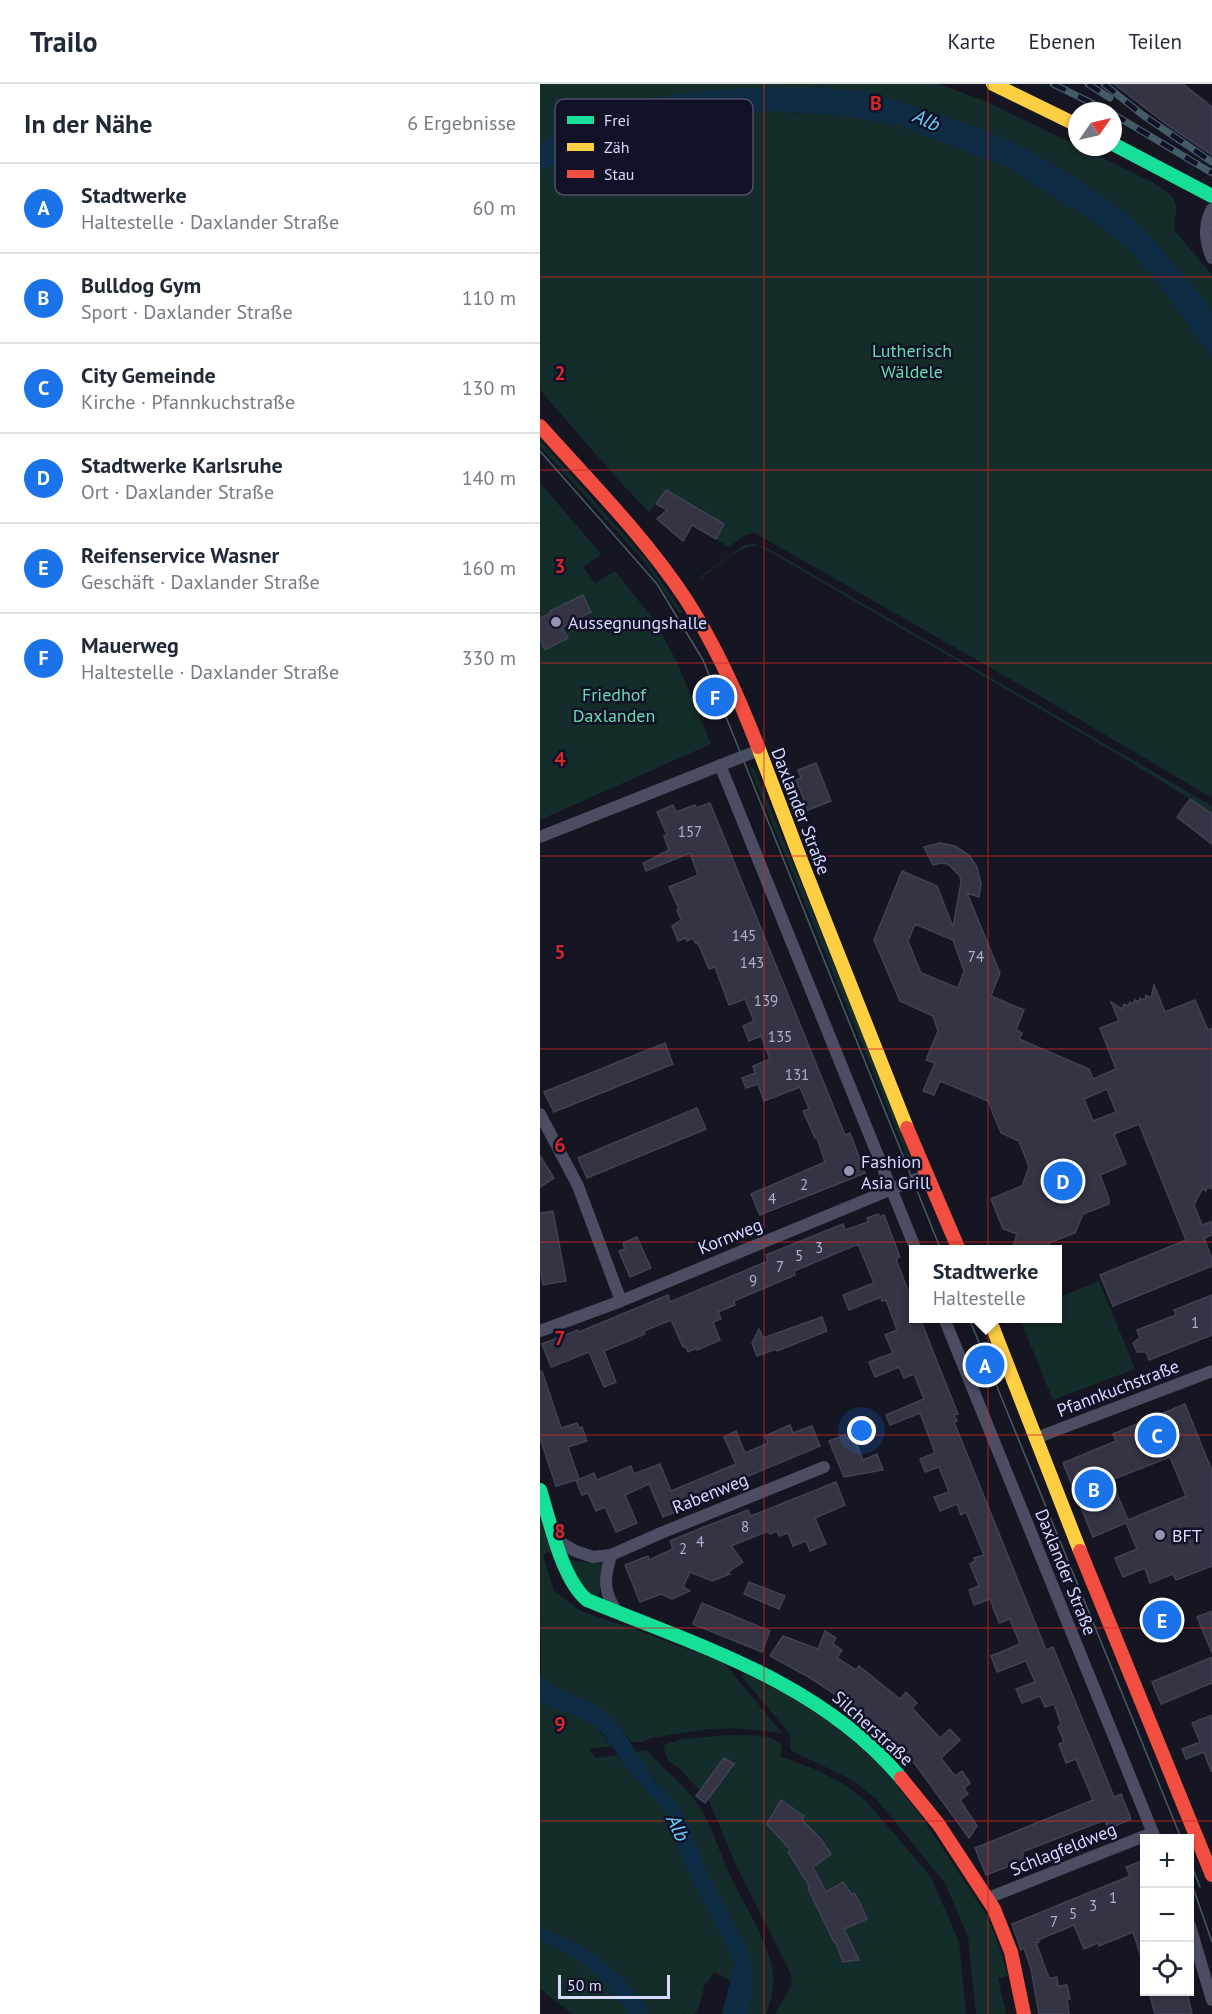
<!DOCTYPE html>
<html lang="de">
<head>
<meta charset="utf-8">
<style>
	body { margin:0; font-family:"PT Sans",sans-serif; background:#f2f2f3; color:#1f2937 }
	.controls { position:absolute; right:18px; bottom:18px; display:grid; overflow:hidden; border-radius:0px; box-shadow:0 2px 4px #0004 }
	.controls button { width:54px; height:54px; display:grid; place-items:center; padding:0; border:0; border-bottom:2px solid #e0e1e3; background:#fff; color:#1f2937; font:30px sans-serif }
	.compass { position:absolute; left:528px; top:18px; width:54px; height:54px; border-radius:50%; background:#fff; box-shadow:0 2px 4px #0004; rotate:56deg }
	.scale { position:absolute; left:18px; bottom:15px; width:112px; box-sizing:border-box; padding-left:6px; border:3px solid #d8dbfe; border-top:0; font-size:16px; line-height:21px; white-space:nowrap; color:#d8dbfe; -webkit-text-stroke:4px #111127; paint-order:stroke }
	.you { position:absolute; left:322px; top:1347px; width:21px; height:21px; margin:-15px; border:4px solid #fff; border-radius:50%; background:#1a73e8; box-shadow:0 0 0 9px #1a73e833 }
	.badge { display:grid; place-items:center; width:39px; height:39px; border-radius:50%; background:#1a73e8; color:#fff; font-size:20px; font-weight:700 }
	.pin { position:absolute; translate:-50% -50%; border:3px solid #fff; box-shadow:0 2px 6px #0006 }
	.popup { position:absolute; left:369px; top:1161px; width:153px; height:78px; box-sizing:border-box; display:grid; place-content:center; border-radius:0px; background:#fff; filter:drop-shadow(0 2px 4px #0005); font-size:20px; white-space:nowrap; color:#747a83 }
	.popup b { font-size:22px; color:#1f2937 }
	.popup::after { content:''; position:absolute; left:50%; top:100%; margin-left:-12px; border:12px solid transparent; border-top-color:#fff }
	.list { margin:0; padding:0; list-style:none }
	h2 { display:flex; justify-content:space-between; align-items:center; height:78px; margin:0; padding:0 24px; font-size:26px }
	h2 small { font-size:20px; font-weight:400; color:#747a83 }
	.list li { display:grid; grid-template-columns:39px 1fr auto; gap:18px; align-items:center; box-sizing:border-box; height:90px; padding:0 24px; border-top:2px solid #e0e1e3 }
	.list b { display:block; font-size:22px; white-space:nowrap }
	.list p { margin:0; font-size:20px; white-space:nowrap; color:#747a83 }
	.list em { font-size:20px; font-style:normal; color:#747a83 }
	.icon { flex:none; width:33px; height:33px; fill:none; stroke:currentColor; stroke-width:2; stroke-linecap:round; stroke-linejoin:round }
	.map { position:relative; flex:none; width:672px; height:1930px; overflow:hidden }
	header { display:flex; align-items:center; gap:36px; box-sizing:border-box; height:84px; padding:0 30px; background:#fff; border-bottom:2px solid #e0e1e3 }
	header strong { font-size:28px }
	nav { display:flex; gap:33px; margin-inline-start:auto; font-size:21px }
	main { display:flex }
	aside { flex:1; background:#fff }
	.map>svg:first-child { display:block }
	.green { fill:#142d2a }
	.water { fill:#0f2c45 }
	.building { fill:#343444; stroke:#414155; stroke-width:1.5; fill-rule:evenodd }
	.lines { fill:none; stroke-linecap:round; stroke-linejoin:round }
	.street { stroke:#4b4e63; stroke-width:12 }
	.fast { stroke:#16e098; stroke-width:14 }
	.slow { stroke:#ffcf43; stroke-width:14 }
	.jam { stroke:#f24e42; stroke-width:14 }
	.tram { stroke:#435c67; stroke-width:1.5 }
	.rail-casing { stroke:#435c67; stroke-width:7 }
	.rail { stroke:#111127; stroke-width:4.5; stroke-dasharray:14; stroke-linecap:butt }
	.grid { fill:none; stroke:#d62828; stroke-width:1.5; stroke-opacity:0.55 }
	.poi-dot { fill:#9496b1; stroke:#111127; stroke-width:2 }
	.labels { text-anchor:middle; dominant-baseline:central; stroke-width:5; stroke-linejoin:round; paint-order:stroke }
	.number-label { font-size:15px; fill:#afb1d0 }
	.park-label { font-size:18px; fill:#66dcaa; stroke:#111127 }
	.poi-label { font-size:18px; fill:#d8dbfe; stroke:#111127; text-anchor:start }
	.street-label { font-size:18px; fill:#d8dbfe; stroke:#111127 }
	.water-label { font-size:20px; font-style:italic; fill:#6ad0fa; stroke:#111127 }
	.key { fill:#111127; stroke:#4d4e68; stroke-width:1.5 }
	.key-label { font-size:16px; fill:#d8dbfe }
	.grid-label { font-size:20px; text-anchor:middle; font-weight:bold; fill:#d62828; stroke:#111127; stroke-width:5; stroke-linejoin:round; paint-order:stroke }
</style>
</head>
<body>
<header>
<strong>Trailo</strong>
<nav><a>Karte</a><a>Ebenen</a><a>Teilen</a></nav>
</header>
<main>
<aside>
<h2>In der Nähe<small>6 Ergebnisse</small></h2>
<ul class="list">
<li><span class="badge">A</span><div><b>Stadtwerke</b><p>Haltestelle · Daxlander Straße</p></div><em>60 m</em></li>
<li><span class="badge">B</span><div><b>Bulldog Gym</b><p>Sport · Daxlander Straße</p></div><em>110 m</em></li>
<li><span class="badge">C</span><div><b>City Gemeinde</b><p>Kirche · Pfannkuchstraße</p></div><em>130 m</em></li>
<li><span class="badge">D</span><div><b>Stadtwerke Karlsruhe</b><p>Ort · Daxlander Straße</p></div><em>140 m</em></li>
<li><span class="badge">E</span><div><b>Reifenservice Wasner</b><p>Geschäft · Daxlander Straße</p></div><em>160 m</em></li>
<li><span class="badge">F</span><div><b>Mauerweg</b><p>Haltestelle · Daxlander Straße</p></div><em>330 m</em></li>
</ul>
</aside>
<div class="map">
<svg width="672" height="1930" viewBox="0 0 672 1930">
	<rect width="100%" height="100%" fill="#161622"/>
	<!-- green -->
	<g class="green">
		<path d="M0 0H400L447 18 614 99C625 106 638 113 636 128 635 136 633 140 635 147L672 191V227L621 164 588 130 538 95 482 63 438 43 325 7 272 3H240L8 56 0 60Z"/>
		<polygon points="229,27 305,32 358,41 465,82 550,135 592,168 616,196 672,274 672,714 500,612 215,449 205,451 189,463 176,455 184,440 126,407 109,428 81,399 0,306 0,86 19,77 92,49 184,31"/>
		<polygon points="0,356 107,477 142,528 140,530 102,475 0,362"/>
		<polygon points="0,399 61,470 43,483 55,499 75,487 113,535 136,576 171,660 0,736"/>
		<path d="M215 460 229 465 672 722V731L650 715 584 674 220 462C200 459 176 484 160 495V493L204 461Z"/>
		<polygon points="209,682 215,686 337,985 374,1084 372,1084"/>
		<polygon points="559,1197 595,1285 513,1316 480,1235 517,1234 517,1214"/>
		<polygon points="0,1436 11,1467 3,1471 14,1507 42,1528 92,1544 184,1579 242,1649 193,1644 168,1645 111,1654 101,1658 91,1658 78,1640 55,1620 25,1608 1,1593"/>
		<polygon points="27,1476 64,1480 58,1515 37,1498"/>
		<polygon points="204,1589 246,1610 295,1642 343,1684 379,1729 445,1828 459,1861 468,1892 458,1894 466,1930 436,1930 428,1853 405,1799 337,1716 312,1696 250,1666 250,1650 202,1593"/>
		<path d="M0 1618 53 1640 72 1662 49 1665 56 1674 77 1671 91 1690 131 1733 140 1767 151 1794 195 1878 191 1897 174 1888 168 1898 165 1899 158 1926 154 1930H146L143 1928V1930H110C95 1904 73 1882 47 1865 33 1856 15 1850 0 1842Z"/>
		<path d="M189 1651C206 1652 229 1648 242 1661L240 1672 277 1686 305 1701 327 1718 391 1793 419 1858 426 1930H235L252 1900 251 1890 196 1781 169 1717 142 1687 128 1676 123 1661 143 1655Z"/>
		<path d="M107 1666C122 1685 143 1699 157 1719 172 1740 178 1766 189 1789 204 1822 228 1854 233 1890 234 1903 231 1918 226 1930H208C224 1864 186 1836 164 1781 157 1763 153 1746 144 1729 136 1717 126 1709 117 1698 108 1689 102 1678 96 1668Z"/>
		<path d="M0 1855C18 1865 37 1873 52 1886 67 1898 77 1915 88 1930H33L0 1905Z"/>
	</g>
	<!-- water -->
	<g class="water">
		<path d="M240 3H272L325 7 438 43 482 63 538 95 588 130 621 164 662 214 672 227V274L616 196 592 168 550 135 465 82 358 41 305 32 263 29 229 27 184 31 92 49 0 86V60C37 40 78 20 120 13 159 5 200 5 240 3Z"/>
		<polygon points="0,1592 25,1608 55,1620 66,1628 78,1640 115,1697 134,1716 144,1729 152,1747 164,1781 208,1866 212,1887 212,1908 208,1930 182,1930 195,1878 151,1794 140,1767 131,1733 91,1690 64,1651 53,1640 0,1618"/>
		<path d="M0 1842C15 1850 33 1856 47 1865 73 1882 95 1904 110 1930H88C60 1888 43 1878 0 1855Z"/>
	</g>
	<!-- building -->
	<g class="building">
		<polygon points="574,0 643,0 672,23 672,71 630,43"/>
		<polygon points="126,406 184,440 176,455 152,441 143,457 117,435 127,426 116,420"/>
		<polygon points="43,511 51,528 22,543 28,554 5,566 0,555 0,534 11,529 10,527"/>
		<polygon points="276,679 291,717 268,726 256,696 261,694 258,686"/>
		<polygon points="650,715 672,730 672,760 637,733"/>
		<polygon points="170,719 305,1051 310,1049 325,1089 220,1131 211,1110 285,1078 277,1054 275,1054 263,1027 269,1025 260,1003 224,1017 218,1000 206,1004 202,994 215,989 213,982 230,975 221,952 209,957 203,942 214,937 205,915 189,921 175,883 169,885 158,859 156,860 153,854 147,857 146,854 138,857 132,842 141,836 137,826 139,825 129,803 158,791 150,769 106,787 103,779 129,766 124,752 127,751 117,728 133,721 136,728 155,721 156,724"/>
		<path d="M400 759 415 762 429 771 437 783 441 800 439 813 427 809 460 889 451 912 484 926 476 946 482 949 479 955 549 985 553 995 576 985 560 944 579 937 571 918 582 925 584 920 588 922 590 918 593 920 595 916 599 918 600 914 605 916 606 911 611 914 614 901 625 928 655 916 668 946 672 944V1105L667 1103 666 1107 662 1105 654 1121 662 1141 672 1137V1151L664 1154 672 1175V1182L573 1222 560 1191 646 1156 599 1040 574 1050 586 1080 560 1091 569 1115V1120L543 1130 535 1149 509 1159 511 1166H472L477 1150 463 1145 451 1115 482 1102 489 1083 479 1057 461 1049 448 1017 400 997 394 1011 383 1007 395 979 386 976 398 947 393 932 360 917 334 856 362 787 397 802 413 843 421 799 420 792 408 780 401 779 393 781 384 763ZM375 840 413 856 424 887 418 904 381 889 368 857ZM567 1005 576 1028 553 1037 544 1015Z"/>
		<polygon points="125,959 133,980 14,1028 4,1008"/>
		<polygon points="157,1024 166,1045 47,1094 38,1074"/>
		<polygon points="0,1072 14,1094 0,1103"/>
		<polygon points="13,1127 26,1197 3,1201 0,1184 0,1129"/>
		<polygon points="338,1130 340,1133 344,1131 360,1173 357,1174 357,1178 373,1219 373,1234 380,1234 398,1280 418,1330 414,1331 417,1337 414,1338 506,1566 513,1563 574,1713 581,1710 591,1735 568,1745 565,1736 482,1768 485,1776 446,1791 435,1764 553,1716 536,1675 526,1679 519,1660 524,1658 518,1643 521,1640 514,1620 505,1623 500,1612 482,1619 476,1605 495,1598 486,1577 457,1588 451,1572 480,1560 470,1535 459,1539 450,1515 434,1521 429,1506 439,1502 430,1480 435,1477 434,1474 444,1471 426,1428 421,1431 417,1420 400,1427 394,1413 409,1408 399,1383 385,1388 380,1375 395,1369 380,1329 350,1341 346,1331 384,1315 374,1290 364,1294 359,1283 335,1293 329,1278 353,1269 345,1251 357,1246 346,1216 342,1217 341,1213 309,1226 303,1211 334,1199 318,1160 254,1187 255,1191 194,1217 195,1221 178,1228 181,1235 173,1238 180,1256 157,1266 157,1264 148,1268 145,1262 143,1263 131,1236 104,1247 105,1250 64,1267 76,1298 64,1303 49,1268 11,1283 2,1260 38,1246 39,1248 128,1211 130,1218 228,1177 226,1171 303,1140 305,1146 328,1138 327,1134"/>
		<polygon points="97,1153 111,1184 90,1193 79,1167 85,1165 83,1159"/>
		<polygon points="672,1211 672,1251 609,1276 606,1268 597,1268 593,1259 600,1254 597,1246 636,1231 634,1226"/>
		<polygon points="282,1233 287,1247 237,1267 236,1265 217,1272 212,1259 219,1245 223,1254"/>
		<polygon points="453,1274 459,1289 440,1297 433,1282"/>
		<polygon points="0,1287 2,1287 21,1344 37,1339 39,1344 42,1343 47,1357 28,1363 39,1395 16,1402 0,1354"/>
		<path d="M645 1320 672 1387V1482L636 1496 633 1490 610 1499 605 1484 583 1493 575 1474 597 1465 586 1439 553 1453 523 1379 576 1357 573 1350ZM630 1373 646 1412 588 1436 571 1396Z"/>
		<polygon points="250,1341 253,1349 272,1342 280,1362 194,1398 196,1403 123,1433 109,1400 85,1411 97,1439 76,1448 65,1423 56,1427 48,1409 42,1411 36,1397 54,1389 57,1396 91,1382 94,1390 120,1380 131,1407 196,1380 184,1353 196,1347 205,1369 228,1359 225,1352"/>
		<polygon points="305,1351 306,1354 313,1351 323,1376 337,1370 343,1386 304,1393 289,1357"/>
		<polygon points="296,1398 305,1421 275,1434 286,1460 270,1467 266,1457 253,1462 248,1449 239,1452 237,1447 230,1450 228,1447 191,1462 203,1478 187,1489 190,1490 172,1497 150,1488 143,1503 150,1507 132,1515 121,1510 100,1518 85,1481 108,1472 109,1476 133,1465 130,1457 164,1443 208,1426 211,1432"/>
		<polygon points="209,1498 245,1512 239,1525 204,1510"/>
		<polygon points="162,1519 230,1547 222,1568 153,1540"/>
		<polygon points="624,1523 632,1544 614,1551 606,1531"/>
		<polygon points="672,1527 672,1569 657,1533"/>
		<polygon points="285,1547 296,1554 293,1560 302,1566 297,1574 316,1586 319,1582 360,1615 366,1608 377,1619 372,1624 400,1654 410,1645 420,1656 401,1674 415,1692 422,1687 430,1699 424,1704 428,1710 420,1716 437,1742 429,1754 375,1680 345,1650 304,1616 267,1592 230,1572 243,1552 278,1565"/>
		<polygon points="672,1573 672,1599 621,1620 612,1598"/>
		<polygon points="672,1631 672,1687 671,1687 664,1668 646,1675 642,1665 660,1658 652,1639"/>
		<polygon points="184,1674 194,1680 165,1719 156,1712"/>
		<polygon points="241,1716 264,1732 262,1735 266,1740 280,1754 291,1770 273,1783 286,1808 303,1798 312,1811 314,1809 319,1817 327,1835 304,1845 319,1876 303,1878 295,1857 294,1858 268,1804 270,1803 248,1768 251,1767 227,1740"/>
		<polygon points="604,1776 604,1875 602,1876 593,1848 559,1862 558,1859 544,1865 534,1841 498,1856 499,1858 496,1859 509,1894 517,1893 518,1902 527,1901 530,1915 527,1916 529,1930 499,1930 491,1885 484,1864 481,1866 472,1840 590,1792 586,1783"/>
		<polygon points="609,1908 647,1908 652,1930 615,1930"/>
	</g>
	<g class="lines">
		<!-- street -->
		<g class="street">
			<path d="M672 125C663 141 665 159 672 174"/>
			<polyline points="180,681 376,1166"/>
			<polyline points="0,753 219,666"/>
			<polyline points="0,1030 38,1102 81,1217"/>
			<polyline points="404,1234 615,1754"/>
			<polyline points="0,1247 81,1217 386,1091"/>
			<polyline points="496,1354 672,1287"/>
			<polyline points="18,1457 35,1467 53,1473 71,1471 121,1449 284,1383"/>
			<path d="M71 1471C64 1495 63 1507 77 1528"/>
			<polyline points="448,1814 612,1749"/>
			<polyline points="650,1842 672,1916"/>
		</g>
		<!-- fast -->
		<g class="fast">
			<polyline points="573,60 672,112"/>
			<path d="M0 1406C10 1437 22 1496 47 1516 159 1562 280 1598 361 1694"/>
		</g>
		<!-- slow -->
		<g class="slow">
			<polyline points="453,0 537,41"/>
			<polyline points="218,663 262,779 367,1044"/>
			<polyline points="449,1234 540,1467"/>
		</g>
		<!-- jam -->
		<g class="jam">
			<path d="M0 342C50 398 104 452 145 514 175 560 198 611 218 663"/>
			<polyline points="367,1044 419,1166"/>
			<polyline points="540,1467 672,1791"/>
			<polyline points="361,1694 399,1741 454,1825 471,1868 484,1930"/>
		</g>
		<!-- tram -->
		<g class="tram">
			<polyline points="0,367 117,500 163,576 401,1166"/>
			<polyline points="429,1234 641,1754"/>
			<polyline points="650,1777 660,1803"/>
			<polyline points="650,1795 672,1858"/>
		</g>
		<defs>
			<g id="rail">
				<polyline points="513,0 568,27"/>
				<polyline points="548,0 570,14"/>
				<polyline points="564,0 604,32 672,78"/>
				<polyline points="573,30 672,89"/>
			</g>
		</defs>
		<!-- rail casing -->
		<use href="#rail" class="rail-casing"/>
		<!-- rail -->
		<use href="#rail" class="rail"/>
	</g>
	<!-- grid -->
	<path class="grid" d="M224 0V1930M448 0V1930M0 193H672M0 386H672M0 579H672M0 772H672M0 965H672M0 1158H672M0 1351H672M0 1544H672M0 1737H672"/>
	<!-- markers -->
	<g class="poi-dot">
		<circle cx="16" cy="538" r="6"/>
		<circle cx="309" cy="1087" r="6"/>
		<circle cx="620" cy="1451" r="6"/>
	</g>
	<g class="labels">
		<!-- number labels -->
		<g class="number-label">
			<text x="150" y="747">157</text>
			<text x="204" y="851">145</text>
			<text x="436" y="872">74</text>
			<text x="212" y="878">143</text>
			<text x="226" y="916">139</text>
			<text x="240" y="952">135</text>
			<text x="257" y="990">131</text>
			<text x="264" y="1100">2</text>
			<text x="232" y="1114">4</text>
			<text x="279" y="1163">3</text>
			<text x="259" y="1171">5</text>
			<text x="240" y="1182">7</text>
			<text x="213" y="1196">9</text>
			<text x="655" y="1238">1</text>
			<text x="205" y="1442">8</text>
			<text x="160" y="1457">4</text>
			<text x="143" y="1464">2</text>
			<text x="573" y="1813">1</text>
			<text x="553" y="1821">3</text>
			<text x="533" y="1829">5</text>
			<text x="514" y="1837">7</text>
		</g>
		<!-- park labels -->
		<g class="park-label">
			<text x="372" y="266">Lutherisch<tspan x="372" dy="21">Wäldele</tspan></text>
			<text x="74" y="610">Friedhof<tspan x="74" dy="21">Daxlanden</tspan></text>
		</g>
		<!-- poi labels -->
		<g class="poi-label">
			<text x="28" y="538">Aussegnungshalle</text>
			<text x="321" y="1077">Fashion<tspan x="321" dy="21">Asia Grill</tspan></text>
			<text x="632" y="1451">BFT</text>
		</g>
		<!-- street labels -->
		<g class="street-label">
			<text transform="translate(261 727) rotate(69)">Daxlander Straße</text>
			<text transform="translate(190 1152) rotate(-22)">Kornweg</text>
			<text transform="translate(578 1304) rotate(-21)">Pfannkuchstraße</text>
			<text transform="translate(170 1409) rotate(-22)">Rabenweg</text>
			<text transform="translate(526 1488) rotate(68)">Daxlander Straße</text>
			<text transform="translate(333 1644) rotate(42)">Silcherstraße</text>
			<text transform="translate(523 1765) rotate(-22)">Schlagfeldweg</text>
		</g>
		<!-- water labels -->
		<g class="water-label">
			<text transform="translate(387 36) rotate(25)">Alb</text>
			<text transform="translate(138 1744) rotate(65)">Alb</text>
		</g>
	</g>
	<!-- legend -->
	<rect x="15" y="15" width="198" height="96" rx="9" class="key"/>
	<rect x="27" y="32" width="27" height="8" fill="#16e098"/>
	<rect x="27" y="59" width="27" height="8" fill="#ffcf43"/>
	<rect x="27" y="86" width="27" height="8" fill="#f24e42"/>
	<g class="key-label">
		<text x="64" y="42">Frei</text>
		<text x="64" y="69">Zäh</text>
		<text x="64" y="96">Stau</text>
	</g>
	<g class="grid-label">
		<text x="336" y="26">B</text>
		<text x="20" y="296">2</text>
		<text x="20" y="489">3</text>
		<text x="20" y="682">4</text>
		<text x="20" y="875">5</text>
		<text x="20" y="1068">6</text>
		<text x="20" y="1261">7</text>
		<text x="20" y="1454">8</text>
		<text x="20" y="1647">9</text>
	</g>
</svg>
<div class="controls">
<button>+</button>
<button>−</button>
<button><svg class="icon" aria-label="locate" viewBox="0 0 24 24"><circle cx="12" cy="12" r="6"/><path d="M12 2v4M12 18v4M2 12h4M18 12h4"/></svg></button>
</div>
<svg class="compass" viewBox="-18 -18 36 36"><path d="M0-13l5 13h-10z" fill="#e53935"/><path d="M0 13l5-13h-10z" fill="#747a83"/></svg>
<div class="scale">50 m</div>
<div class="you"></div>
<div class="pin badge" style="left:445px;top:1281px">A</div>
<div class="popup"><b>Stadtwerke</b>Haltestelle</div>
<div class="pin badge" style="left:554px;top:1405px">B</div>
<div class="pin badge" style="left:617px;top:1351px">C</div>
<div class="pin badge" style="left:523px;top:1097px">D</div>
<div class="pin badge" style="left:622px;top:1536px">E</div>
<div class="pin badge" style="left:175px;top:613px">F</div>
</div>
</main>
</body>
</html>
